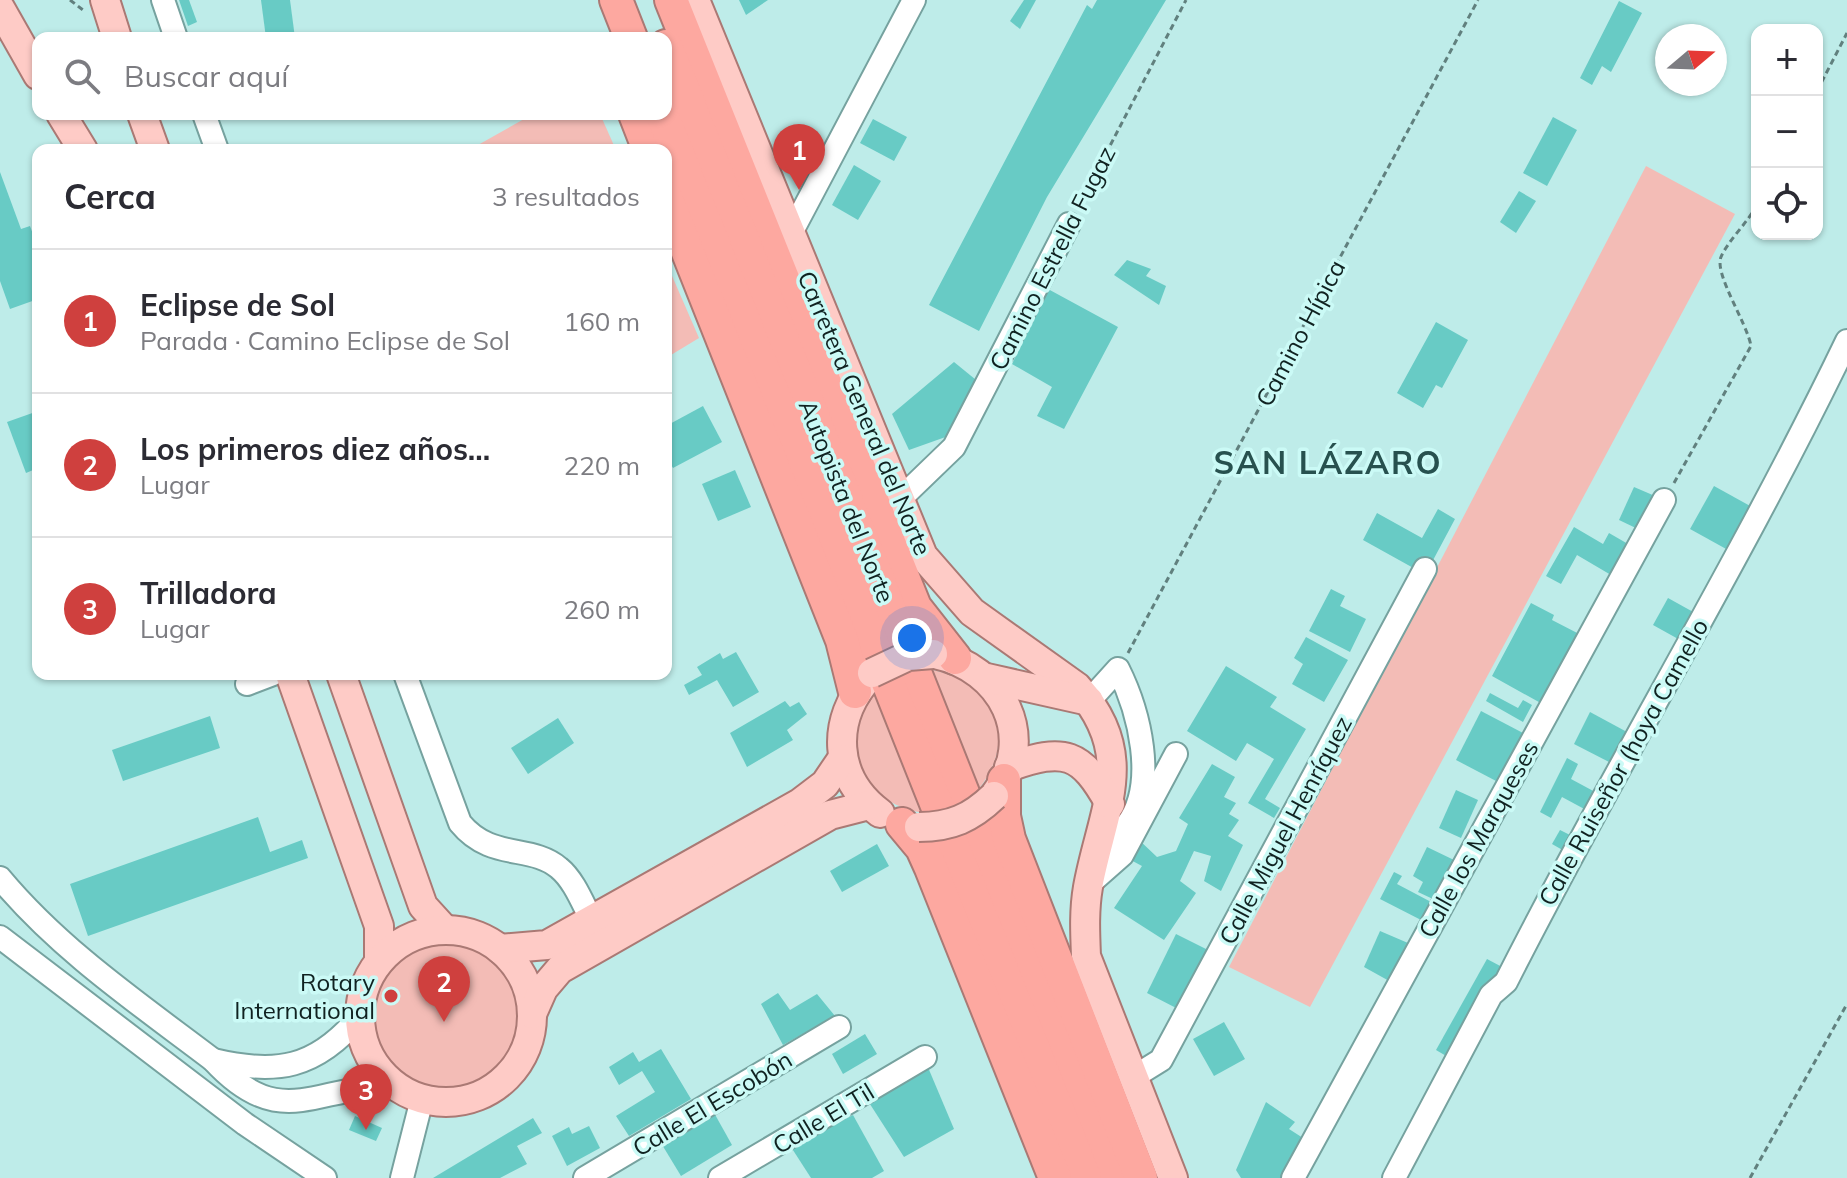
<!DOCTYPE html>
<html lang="es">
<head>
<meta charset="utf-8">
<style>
	body { margin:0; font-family:Mulish,sans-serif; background:#f7f7f7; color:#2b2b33 }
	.controls { position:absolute; right:24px; top:24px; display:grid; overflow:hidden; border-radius:16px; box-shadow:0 2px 6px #0004 }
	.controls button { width:72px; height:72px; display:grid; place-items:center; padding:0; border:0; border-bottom:2px solid #e1e1e2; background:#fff; color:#2b2b33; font:40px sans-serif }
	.compass { position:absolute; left:1655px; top:24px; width:72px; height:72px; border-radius:50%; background:#fff; box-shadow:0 2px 6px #0004; rotate:71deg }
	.you { position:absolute; left:912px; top:638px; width:28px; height:28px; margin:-20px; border:6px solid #fff; border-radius:50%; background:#1a73e8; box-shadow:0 0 0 12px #1a73e833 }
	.badge { display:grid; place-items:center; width:52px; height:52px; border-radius:50%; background:#cf403e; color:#fff; font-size:26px; font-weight:700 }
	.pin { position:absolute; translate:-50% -66px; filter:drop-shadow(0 2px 4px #0008) }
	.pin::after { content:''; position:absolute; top:42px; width:28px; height:24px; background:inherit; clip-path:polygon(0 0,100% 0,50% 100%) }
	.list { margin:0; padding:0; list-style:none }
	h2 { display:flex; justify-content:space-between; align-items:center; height:104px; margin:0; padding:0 32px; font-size:34px }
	h2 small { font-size:26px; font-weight:400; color:#7c7c81 }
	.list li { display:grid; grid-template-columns:52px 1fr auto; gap:24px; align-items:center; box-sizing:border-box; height:144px; padding:0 32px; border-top:2px solid #e1e1e2 }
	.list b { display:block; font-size:30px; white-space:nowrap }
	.list p { margin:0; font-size:26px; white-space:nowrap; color:#7c7c81 }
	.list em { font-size:26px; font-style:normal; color:#7c7c81 }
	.icon { flex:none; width:44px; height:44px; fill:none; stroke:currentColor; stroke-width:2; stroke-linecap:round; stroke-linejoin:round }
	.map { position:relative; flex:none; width:1847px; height:1178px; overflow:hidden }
	.search { position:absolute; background:#fff; box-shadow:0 2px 6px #0004; left:32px; top:32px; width:640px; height:88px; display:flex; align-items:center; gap:20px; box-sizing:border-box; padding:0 28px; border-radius:16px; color:#7c7c81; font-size:30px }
	.panel { position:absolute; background:#fff; box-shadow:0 2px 6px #0004; left:32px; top:144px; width:640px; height:536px; border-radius:16px }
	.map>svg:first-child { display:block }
	.green { fill:#f3bcb6 }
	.building { fill:#68cbc5 }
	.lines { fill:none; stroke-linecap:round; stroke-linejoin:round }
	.minor-casing { stroke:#76a29f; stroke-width:26 }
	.major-casing { stroke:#aa7974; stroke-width:32 }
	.highway-casing { stroke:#aa7974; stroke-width:36 }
	.path { stroke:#61807e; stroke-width:3; stroke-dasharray:6 4; stroke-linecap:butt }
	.minor { stroke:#fff; stroke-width:22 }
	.major { stroke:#fecbc6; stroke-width:28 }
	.highway { stroke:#fda8a0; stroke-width:32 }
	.major-bridge-casing { stroke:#aa7974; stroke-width:32; stroke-linecap:butt }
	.major-bridge { stroke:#fecbc6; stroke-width:28 }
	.poi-dot { fill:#cf403e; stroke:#cbfaf6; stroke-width:3 }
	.labels { text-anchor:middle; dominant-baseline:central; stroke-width:7; stroke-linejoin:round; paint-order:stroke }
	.street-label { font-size:24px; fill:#102221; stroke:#cbfaf6 }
	.poi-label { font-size:24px; fill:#102221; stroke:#cbfaf6; text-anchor:end }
	.district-label { font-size:32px; font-weight:bold; letter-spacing:2px; fill:#27514f; stroke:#cbfaf6 }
</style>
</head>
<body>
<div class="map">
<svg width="1847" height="1178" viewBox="0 0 1847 1178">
	<rect width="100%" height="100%" fill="#beece9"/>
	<!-- green -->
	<g class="green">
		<polygon points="533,114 600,114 616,150 469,150"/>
		<polygon points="1646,166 1735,214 1310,1007 1229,967"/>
		<polygon points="666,262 699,338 666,358"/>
		<path d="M928 669C992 680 1022 738 977 791Z"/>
		<path d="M876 690 925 813C860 805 832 740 876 690Z"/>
		<circle cx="445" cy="1016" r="72"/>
	</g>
	<!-- building -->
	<g class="building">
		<polygon points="179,0 189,0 197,22 188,26"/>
		<polygon points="261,0 290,0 295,38 266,38"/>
		<polygon points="739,0 768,0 746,15"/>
		<polygon points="1024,0 1036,0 1020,29 1010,21"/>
		<polygon points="1097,0 1166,0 1047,197 979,331 929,305 1087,5 1092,9"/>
		<polygon points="1619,1 1642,13 1611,72 1602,66 1592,85 1580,78"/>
		<polygon points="1553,117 1577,130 1547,186 1523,173"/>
		<polygon points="873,119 907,137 894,161 860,143"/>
		<polygon points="854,165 881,181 858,220 832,205"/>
		<polygon points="0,172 21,229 30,226 38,248 38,299 10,309 0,281"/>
		<polygon points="1519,191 1536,201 1516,233 1500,222"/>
		<polygon points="1127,260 1151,269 1146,276 1166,286 1159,305 1114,275"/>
		<polygon points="1048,289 1118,327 1064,429 1037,416 1052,387 1012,364"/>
		<polygon points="1436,322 1468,340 1442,388 1436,385 1423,408 1397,393"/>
		<polygon points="954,362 981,384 954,434 909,450 892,414"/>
		<polygon points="703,406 722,442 673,468 666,456 666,426"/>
		<polygon points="38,411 38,468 26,473 7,422"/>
		<polygon points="735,470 751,507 718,521 702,484"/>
		<polygon points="1714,486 1752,507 1728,550 1690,529"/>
		<polygon points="1634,487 1655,496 1640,530 1619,520"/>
		<polygon points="1438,509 1455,519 1431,564 1417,570 1363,540 1377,513 1422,538"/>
		<polygon points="1574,527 1603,544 1609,533 1628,544 1611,575 1577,555 1561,584 1546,576"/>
		<polygon points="1331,589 1345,596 1340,606 1366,619 1350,652 1309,631"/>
		<polygon points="1668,598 1695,613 1680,640 1653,625"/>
		<polygon points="1531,603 1554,615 1552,620 1583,636 1546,706 1492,676"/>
		<polygon points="1306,637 1348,660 1324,702 1292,684 1303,664 1294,658"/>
		<polygon points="736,652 759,692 733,707 717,680 689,695 684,685 702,675 697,667 720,653 723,659"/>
		<polygon points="1226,666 1277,697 1270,707 1306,729 1265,799 1280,808 1274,818 1248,803 1274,759 1247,743 1236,761 1187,731"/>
		<polygon points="1490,693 1518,708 1523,700 1532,705 1523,722 1486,701"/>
		<polygon points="785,701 790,707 799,702 807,714 787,730 793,740 747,767 730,733"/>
		<polygon points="1481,711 1523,733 1498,782 1456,760"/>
		<polygon points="1590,712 1627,732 1611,763 1574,744"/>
		<polygon points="210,716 220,748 123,781 112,750"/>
		<polygon points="558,718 574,743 528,774 511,748"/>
		<polygon points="1567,758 1578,764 1571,779 1597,793 1588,811 1562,797 1551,818 1540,812"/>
		<polygon points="1212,764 1235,777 1224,797 1236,803 1229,814 1239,820 1228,836 1243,845 1221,891 1204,881 1211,856 1194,851 1180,881 1196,893 1164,940 1114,908 1142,866 1127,858 1138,839 1157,857 1176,851 1188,824 1179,818"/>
		<polygon points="1456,790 1478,800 1461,838 1439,828"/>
		<polygon points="258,817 270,852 302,840 308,858 88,936 70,884"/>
		<polygon points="1560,830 1574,837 1566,852 1552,844"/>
		<polygon points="877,844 889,866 842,892 830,871"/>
		<polygon points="1427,847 1454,860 1435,900 1418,892 1423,882 1413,876"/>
		<polygon points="1394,872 1402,876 1397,884 1433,903 1423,921 1380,899"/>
		<polygon points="1380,931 1408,943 1391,982 1364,967"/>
		<polygon points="1176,934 1212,952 1182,1011 1147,993"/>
		<polygon points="1487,959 1504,968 1453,1060 1436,1050"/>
		<polygon points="778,993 790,1010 817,994 835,1016 783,1045 761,1004"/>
		<polygon points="1224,1022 1245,1059 1214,1076 1193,1039"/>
		<polygon points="865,1034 877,1054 843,1074 832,1054"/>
		<polygon points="661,1049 691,1099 629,1136 616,1116 655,1092 642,1071 619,1085 609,1067 633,1052 639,1062"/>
		<polygon points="927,1065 954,1129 904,1157 868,1101"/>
		<polygon points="1266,1102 1295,1122 1289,1129 1303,1138 1287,1178 1241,1178 1236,1170"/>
		<polygon points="713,1111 732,1145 681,1176 661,1143"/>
		<polygon points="853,1115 884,1171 872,1178 811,1178 791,1147"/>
		<polygon points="355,1116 382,1128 376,1141 349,1130"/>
		<polygon points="533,1118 542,1133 517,1146 527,1164 500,1178 433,1178"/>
		<polygon points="589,1126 600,1148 567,1166 552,1136 569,1127 572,1134"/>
	</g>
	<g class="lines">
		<defs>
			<g id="minor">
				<polyline points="163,0 176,38"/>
				<polyline points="204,114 217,150"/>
				<polyline points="790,235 914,0"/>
				<polyline points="898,501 954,447 1069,224"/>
				<path d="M405 674 460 823C491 861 531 844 559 868 574 880 583 904 592 921"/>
				<polyline points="247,684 273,674"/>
				<path d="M1089 701 1118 669C1139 711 1158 784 1127 825 1121 834 1107 842 1099 849"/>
				<path d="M0 878C60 950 138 1003 213 1060 283 1136 318 1082 396 1087"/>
				<polyline points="1088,885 1122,855 1176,754"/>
				<polyline points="0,937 245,1124 325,1178"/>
				<path d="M213 1060C276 1075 316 1069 360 1016"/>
				<polyline points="1132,1078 1161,1060 1425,569"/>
				<polyline points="402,1178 422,1099"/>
				<polyline points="585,1178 839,1027"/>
				<polyline points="720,1178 925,1057"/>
				<polyline points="1293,1178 1664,500"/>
				<path d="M1394 1178 1491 995 1506 982C1615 766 1742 559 1847 341"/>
			</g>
			<g id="major">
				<polyline points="105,0 117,38"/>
				<path d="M695 0 923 556 972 612 1077 687C1139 756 1102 810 1088 887 1084 910 1085 932 1086 956L1173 1178"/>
				<polyline points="0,8 38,75"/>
				<polyline points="61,114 83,150"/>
				<polyline points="142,114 155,150"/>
				<path d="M935 654C1002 668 1039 737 994 796"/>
				<polyline points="290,674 379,926 379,961"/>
				<polyline points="341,674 423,906 444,929"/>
				<path d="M869 677C830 720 833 778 880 813"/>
				<polyline points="987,678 1089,701"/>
				<path d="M1009 767C1065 747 1081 752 1110 804"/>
				<circle cx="446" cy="1016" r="86"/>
				<polyline points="500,949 547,945 800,803 825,784 842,759"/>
				<polyline points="532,1014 543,989 560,969 830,815 869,805"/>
			</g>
			<g id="highway">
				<polyline points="616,0 631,38"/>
				<polyline points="671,0 915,607 955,658"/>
				<polyline points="666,46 1116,1178"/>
				<polyline points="635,114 649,150"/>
				<polyline points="662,114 1085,1178"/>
				<polyline points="666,197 842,640 855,692"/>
				<polyline points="1004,780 1004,816 1009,839 1141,1178"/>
				<polyline points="902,824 922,848 931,868 1055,1178"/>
			</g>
		</defs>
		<!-- minor casing -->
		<use href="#minor" class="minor-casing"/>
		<!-- major casing -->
		<use href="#major" class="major-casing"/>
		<!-- highway casing -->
		<use href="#highway" class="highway-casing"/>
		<!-- path -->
		<g class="path">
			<polyline points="70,0 83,10"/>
			<polyline points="1817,91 1847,33"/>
			<polyline points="1078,207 1186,0"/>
			<path d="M1674 483 1751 346C1747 323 1714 274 1721 257 1727 242 1748 222 1757 205"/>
			<polyline points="1128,653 1478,0"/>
			<polyline points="1750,1178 1847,1004"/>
		</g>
		<!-- minor -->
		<use href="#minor" class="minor"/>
		<!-- major -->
		<use href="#major" class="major"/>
		<!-- highway -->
		<use href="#highway" class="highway"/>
		<defs>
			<g id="major-bridge">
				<polyline points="872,673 908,656 933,654"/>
				<path d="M919 827C951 827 971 818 994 796"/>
			</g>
		</defs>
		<!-- major-bridge casing -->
		<use href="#major-bridge" class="major-bridge-casing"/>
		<!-- major-bridge -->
		<use href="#major-bridge" class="major-bridge"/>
	</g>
	<!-- markers -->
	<circle class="poi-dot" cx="391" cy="996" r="8"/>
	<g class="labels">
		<!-- street labels -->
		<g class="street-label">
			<text transform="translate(1052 258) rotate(-63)">Camino Estrella Fugaz</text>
			<text transform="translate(1300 333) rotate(-62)">Camino Hípica</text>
			<text transform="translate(865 413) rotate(67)">Carretera General del Norte</text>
			<text transform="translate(847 501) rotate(68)">Autopista del Norte</text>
			<text transform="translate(1623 762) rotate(-61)">Calle Ruiseñor (hoya Camello</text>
			<text transform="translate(1285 830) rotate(-62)">Calle Miguel Henríquez</text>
			<text transform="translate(1478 839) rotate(-61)">Calle los Marqueses</text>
			<text transform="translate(712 1103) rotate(-31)">Calle El Escobón</text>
			<text transform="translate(823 1118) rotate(-31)">Calle El Til</text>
		</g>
		<!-- poi labels -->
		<g class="poi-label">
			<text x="375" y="982">Rotary<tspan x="375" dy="28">International</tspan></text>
		</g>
		<!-- district labels -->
		<g class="district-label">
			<text x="1328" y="462">SAN LÁZARO</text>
		</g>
	</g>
</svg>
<div class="controls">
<button>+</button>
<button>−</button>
<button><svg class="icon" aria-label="locate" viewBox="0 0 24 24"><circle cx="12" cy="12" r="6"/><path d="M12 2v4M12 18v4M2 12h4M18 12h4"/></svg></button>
</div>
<svg class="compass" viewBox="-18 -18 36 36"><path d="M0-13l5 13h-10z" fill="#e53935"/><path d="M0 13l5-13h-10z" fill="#7c7c81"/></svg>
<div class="you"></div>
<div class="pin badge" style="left:799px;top:190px">1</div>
<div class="pin badge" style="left:444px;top:1022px">2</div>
<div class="pin badge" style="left:366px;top:1130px">3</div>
<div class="search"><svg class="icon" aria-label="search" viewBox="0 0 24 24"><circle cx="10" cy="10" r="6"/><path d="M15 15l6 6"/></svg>Buscar aquí</div>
<section class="panel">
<h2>Cerca<small>3 resultados</small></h2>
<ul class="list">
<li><span class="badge">1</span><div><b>Eclipse de Sol</b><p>Parada · Camino Eclipse de Sol</p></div><em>160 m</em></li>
<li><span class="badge">2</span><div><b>Los primeros diez años...</b><p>Lugar</p></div><em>220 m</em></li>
<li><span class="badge">3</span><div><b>Trilladora</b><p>Lugar</p></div><em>260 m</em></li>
</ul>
</section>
</div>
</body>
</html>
